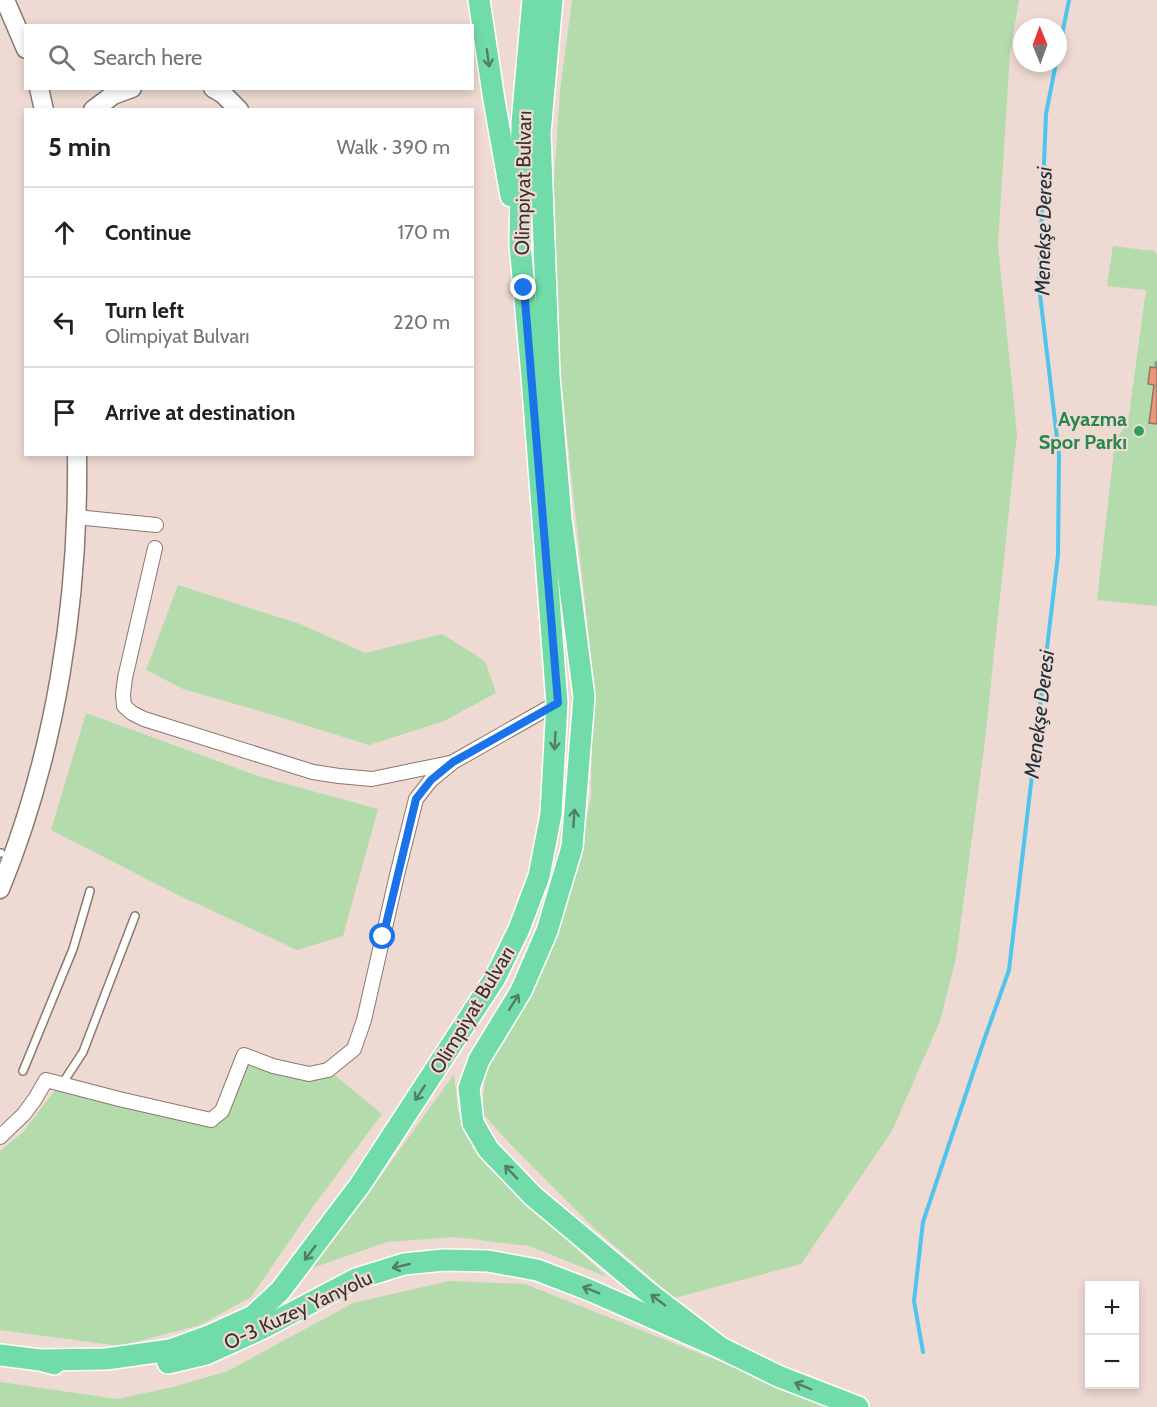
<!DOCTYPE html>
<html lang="en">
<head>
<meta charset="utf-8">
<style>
	body { margin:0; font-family:Cabin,sans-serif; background:#f6f6f6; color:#202124 }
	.controls { position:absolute; right:18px; bottom:18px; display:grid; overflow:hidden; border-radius:0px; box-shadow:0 3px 9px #0003 }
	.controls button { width:54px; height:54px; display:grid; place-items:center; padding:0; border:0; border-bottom:2px solid #e0e0e0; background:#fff; color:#202124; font:30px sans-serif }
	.compass { position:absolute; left:1013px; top:18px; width:54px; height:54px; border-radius:50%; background:#fff; box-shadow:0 3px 9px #0003; rotate:359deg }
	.stop { position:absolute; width:18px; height:18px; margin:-14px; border:4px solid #1a73e8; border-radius:50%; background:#fff }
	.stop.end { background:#1a73e8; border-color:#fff; box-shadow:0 2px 6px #0008 }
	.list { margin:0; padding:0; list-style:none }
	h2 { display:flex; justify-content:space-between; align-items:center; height:78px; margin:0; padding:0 24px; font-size:26px }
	h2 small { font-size:20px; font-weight:400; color:#757577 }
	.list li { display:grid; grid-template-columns:39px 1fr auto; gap:18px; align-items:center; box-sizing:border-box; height:90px; padding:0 24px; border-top:2px solid #e0e0e0 }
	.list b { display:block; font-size:22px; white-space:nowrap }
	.list p { margin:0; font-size:20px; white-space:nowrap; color:#757577 }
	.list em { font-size:20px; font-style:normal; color:#757577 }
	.icon { flex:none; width:33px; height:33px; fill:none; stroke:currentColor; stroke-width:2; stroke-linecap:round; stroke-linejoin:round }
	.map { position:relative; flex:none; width:1157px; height:1407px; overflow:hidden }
	.search { position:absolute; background:#fff; box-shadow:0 3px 9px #0003; left:24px; top:24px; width:450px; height:66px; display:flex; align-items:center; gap:15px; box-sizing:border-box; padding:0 21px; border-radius:0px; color:#757577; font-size:22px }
	.panel { position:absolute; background:#fff; box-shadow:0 3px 9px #0003; left:24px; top:108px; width:450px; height:348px; border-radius:0px }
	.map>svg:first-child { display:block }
	.green { fill:#b3dbab }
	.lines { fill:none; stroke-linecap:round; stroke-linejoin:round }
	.stream { stroke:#4fc5ed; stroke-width:4 }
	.building { fill:#ef9573; stroke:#897770; stroke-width:1.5; filter:url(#shadow) }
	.lane-casing { stroke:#8a7871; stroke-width:10 }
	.street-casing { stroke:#8a7871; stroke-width:16 }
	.secondary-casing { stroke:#8a7871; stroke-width:21 }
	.primary-casing { stroke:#fff; stroke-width:24 }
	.lane { stroke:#fff; stroke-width:7 }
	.street { stroke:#fff; stroke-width:14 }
	.secondary { stroke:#fff; stroke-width:18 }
	.primary { stroke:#71dca9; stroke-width:21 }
	.oneway { stroke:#537e66 }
	.route { stroke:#1a73e8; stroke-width:8 }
	.leisure-dot { fill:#2e9e5b; stroke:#eedad2; stroke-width:2 }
	.labels { text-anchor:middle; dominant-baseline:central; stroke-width:4.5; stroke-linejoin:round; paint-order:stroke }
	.street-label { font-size:20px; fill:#3a322f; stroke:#eedad2 }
	.leisure-label { font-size:20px; font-weight:bold; fill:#27864d; stroke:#eedad2; text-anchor:end }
	.water-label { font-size:21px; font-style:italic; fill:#1d3139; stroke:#eedad2 }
</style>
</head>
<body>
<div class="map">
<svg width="1157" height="1407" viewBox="0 0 1157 1407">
	<defs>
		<filter id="shadow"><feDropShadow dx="5.5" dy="-5.5" stdDeviation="0" flood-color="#0004"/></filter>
	</defs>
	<rect width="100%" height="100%" fill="#eedad2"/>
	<!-- green -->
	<g class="green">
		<polygon points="572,0 1019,0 1010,53 998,245 1017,434 985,740 956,958 940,1021 892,1131 801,1264 674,1298 594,1228 516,1150 482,1113 485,1073 511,1022 568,901 591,797 593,676 561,381 553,197 560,91"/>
		<polygon points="1113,246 1154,251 1157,254 1157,606 1097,600 1115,441 1128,422 1146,290 1107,286"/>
		<polygon points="178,585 300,624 365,653 442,634 485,661 496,693 444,721 369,745 273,715 183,689 146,670"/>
		<polygon points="86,713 261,777 378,809 343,936 297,950 176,894 51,830"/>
		<polygon points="247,1065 309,1081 332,1073 382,1114 312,1208 251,1297 200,1325 120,1346 0,1330 0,1151 23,1132 56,1089 212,1126 228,1116"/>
		<polygon points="454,1074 458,1111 473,1148 516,1193 607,1277 529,1246 454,1237 387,1242 309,1269 363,1201"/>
		<polygon points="449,1281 525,1284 769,1381 826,1407 0,1407 0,1382 117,1399 173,1387 228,1371 353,1303"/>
	</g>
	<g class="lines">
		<!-- stream -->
		<g class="stream">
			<polyline points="1058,55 1069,0"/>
			<polyline points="1039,286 1051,276"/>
			<polyline points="923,1352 914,1301 923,1222 982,1046 1009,970 1058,555 1059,455 1039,286 1046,114 1056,63"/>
		</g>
	</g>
	<!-- building -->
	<polygon class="building" points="1150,367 1157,368 1157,424 1149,423 1154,385 1148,384"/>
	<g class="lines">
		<defs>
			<g id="lane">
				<polyline points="0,853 1,853"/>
				<polyline points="23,1071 73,949 90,891"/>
				<polyline points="62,1084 83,1052 135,916"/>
			</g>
			<g id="street">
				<polyline points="76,517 156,525"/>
				<polyline points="155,548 125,678 123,694 124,706 132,713 144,719 313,772 339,776 372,779 450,763"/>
				<polyline points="0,1137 24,1114 35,1099 46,1080 119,1099 211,1120 222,1111 244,1055 273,1066 309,1074 328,1070 354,1049 364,1020 397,875 416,799 431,780 453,762 557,703"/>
			</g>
			<g id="secondary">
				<polyline points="5,0 26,49"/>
				<polyline points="39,88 44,110"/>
				<polyline points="213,88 223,94 239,110"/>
				<polyline points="93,110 113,95 132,88"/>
				<path d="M0 889C56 753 79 600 77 454"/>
			</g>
			<g id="primary">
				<polyline points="479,0 494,100 511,196"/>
				<polyline points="552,0 540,133 549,376 561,518 584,697 572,847 547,931 521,991 479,1060 469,1088 473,1123 488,1149 533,1196 649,1293 721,1348"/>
				<polyline points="0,1355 40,1360 54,1364"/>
				<polyline points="40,1360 106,1359 170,1350 211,1335 253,1316 280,1291 360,1185 495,978 519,929 539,876 551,814 557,703 532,376 520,244 522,123 533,0"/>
				<polyline points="168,1363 206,1354 263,1328 356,1279 404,1264 444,1260 488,1261 537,1270 589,1290 721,1348 778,1376 858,1407"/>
			</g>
		</defs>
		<!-- lane casing -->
		<use href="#lane" class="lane-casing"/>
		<!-- street casing -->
		<use href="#street" class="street-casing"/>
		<!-- secondary casing -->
		<use href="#secondary" class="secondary-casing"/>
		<!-- primary casing -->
		<use href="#primary" class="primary-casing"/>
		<!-- lane -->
		<use href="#lane" class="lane"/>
		<!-- street -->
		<use href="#street" class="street"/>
		<!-- secondary -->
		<use href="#secondary" class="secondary"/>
		<!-- primary -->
		<use href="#primary" class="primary"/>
	</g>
	<!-- one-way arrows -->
	<defs><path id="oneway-shaft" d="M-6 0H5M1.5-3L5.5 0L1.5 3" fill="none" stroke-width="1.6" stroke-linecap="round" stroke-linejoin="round" transform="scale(1.5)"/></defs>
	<g class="oneway">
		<use href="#oneway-shaft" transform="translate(488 58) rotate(82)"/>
		<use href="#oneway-shaft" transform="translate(555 741) rotate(93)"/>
		<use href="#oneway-shaft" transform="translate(574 818) rotate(-86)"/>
		<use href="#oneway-shaft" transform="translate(514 1002) rotate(-58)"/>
		<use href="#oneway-shaft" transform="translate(420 1093) rotate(123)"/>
		<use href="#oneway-shaft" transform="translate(511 1172) rotate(-133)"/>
		<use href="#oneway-shaft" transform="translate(310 1253) rotate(127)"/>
		<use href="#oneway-shaft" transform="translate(401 1266) rotate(167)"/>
		<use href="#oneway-shaft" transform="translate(591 1290) rotate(-158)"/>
		<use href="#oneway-shaft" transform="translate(658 1300) rotate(-143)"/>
		<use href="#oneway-shaft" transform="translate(803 1386) rotate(-158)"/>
	</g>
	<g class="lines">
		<!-- route -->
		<polyline class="route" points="383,937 416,799 431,780 453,762 558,703 524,288"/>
	</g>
	<!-- markers -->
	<circle class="leisure-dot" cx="1139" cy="431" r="6"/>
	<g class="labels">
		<!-- street labels -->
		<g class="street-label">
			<text transform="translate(523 183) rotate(-89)">Olimpiyat Bulvarı</text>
			<text transform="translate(472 1010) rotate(-59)">Olimpiyat Bulvarı</text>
			<text transform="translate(298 1310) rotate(-25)">O-3 Kuzey Yanyolu</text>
		</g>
		<!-- leisure labels -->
		<g class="leisure-label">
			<text x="1127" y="419">Ayazma<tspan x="1127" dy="23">Spor Parkı</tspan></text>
		</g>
		<!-- water labels -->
		<g class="water-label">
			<text transform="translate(1043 231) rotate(-89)">Menekşe Deresi</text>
			<text transform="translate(1039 714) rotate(-83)">Menekşe Deresi</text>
		</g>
	</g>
</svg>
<div class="controls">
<button>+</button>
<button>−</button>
</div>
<svg class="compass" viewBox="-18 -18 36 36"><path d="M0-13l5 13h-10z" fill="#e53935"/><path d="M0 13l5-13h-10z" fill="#757577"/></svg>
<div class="stop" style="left:383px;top:937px"></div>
<div class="stop end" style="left:524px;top:288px"></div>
<div class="search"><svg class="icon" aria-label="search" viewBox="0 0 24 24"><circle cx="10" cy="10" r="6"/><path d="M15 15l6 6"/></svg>Search here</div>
<section class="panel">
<h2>5 min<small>Walk · 390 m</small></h2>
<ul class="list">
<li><svg class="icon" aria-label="ahead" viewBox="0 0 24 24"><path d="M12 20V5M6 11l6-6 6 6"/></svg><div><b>Continue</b></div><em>170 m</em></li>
<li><svg class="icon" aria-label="left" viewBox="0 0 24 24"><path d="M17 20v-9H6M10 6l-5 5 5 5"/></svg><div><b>Turn left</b><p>Olimpiyat Bulvarı</p></div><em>220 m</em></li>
<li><svg class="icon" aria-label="arrive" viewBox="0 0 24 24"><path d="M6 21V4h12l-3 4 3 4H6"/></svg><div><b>Arrive at destination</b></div></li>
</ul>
</section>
</div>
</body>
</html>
